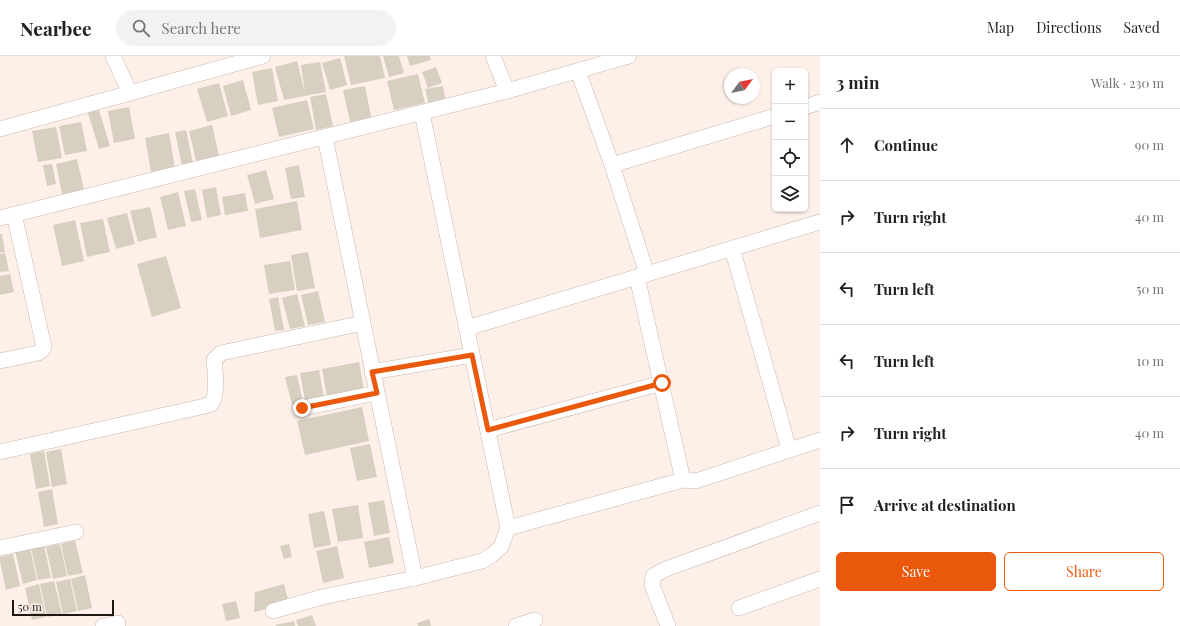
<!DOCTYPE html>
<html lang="en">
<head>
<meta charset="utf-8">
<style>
	body { margin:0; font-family:"Playfair Display",serif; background:#f2f2f2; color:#202124 }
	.controls { position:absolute; right:12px; top:12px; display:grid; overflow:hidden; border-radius:6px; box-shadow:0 1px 3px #0004 }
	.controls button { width:36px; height:36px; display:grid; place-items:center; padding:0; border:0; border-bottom:1px solid #e0e0e0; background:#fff; color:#202124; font:20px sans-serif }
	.compass { position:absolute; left:724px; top:12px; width:36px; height:36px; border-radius:50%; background:#fff; box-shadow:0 1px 3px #0004; rotate:58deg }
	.scale { position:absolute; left:12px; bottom:10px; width:102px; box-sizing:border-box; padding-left:4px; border:2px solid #1d1814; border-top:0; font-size:11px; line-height:14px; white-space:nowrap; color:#1d1814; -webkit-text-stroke:3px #fef0e9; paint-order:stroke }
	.stop { position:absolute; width:12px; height:12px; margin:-9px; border:3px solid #ea580c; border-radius:50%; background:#fff }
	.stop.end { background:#ea580c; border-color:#fff; box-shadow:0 1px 4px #0008 }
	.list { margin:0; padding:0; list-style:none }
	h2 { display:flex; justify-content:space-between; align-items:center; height:52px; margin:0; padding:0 16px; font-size:17px }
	h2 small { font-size:13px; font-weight:400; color:#757577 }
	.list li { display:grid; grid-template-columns:26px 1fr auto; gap:12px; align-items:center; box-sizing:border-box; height:72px; padding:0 16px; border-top:1px solid #e0e0e0 }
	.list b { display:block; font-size:15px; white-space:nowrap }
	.list em { font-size:13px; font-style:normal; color:#757577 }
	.actions { display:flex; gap:8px; padding:12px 16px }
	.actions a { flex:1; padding:9px 0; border:1px solid #ea580c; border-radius:6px; text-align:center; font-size:14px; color:#ea580c }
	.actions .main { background:#ea580c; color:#fff }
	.icon { flex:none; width:22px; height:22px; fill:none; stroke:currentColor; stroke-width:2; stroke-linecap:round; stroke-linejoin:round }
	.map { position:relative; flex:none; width:820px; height:570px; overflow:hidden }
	header { display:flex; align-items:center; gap:24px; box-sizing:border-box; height:56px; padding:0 20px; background:#fff; border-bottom:1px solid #e0e0e0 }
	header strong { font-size:19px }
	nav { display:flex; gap:22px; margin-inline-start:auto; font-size:14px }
	.search { width:280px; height:36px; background:#f2f2f2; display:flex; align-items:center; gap:10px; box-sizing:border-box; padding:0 14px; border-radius:22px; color:#757577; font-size:15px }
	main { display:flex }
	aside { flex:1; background:#fff }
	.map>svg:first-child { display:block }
	.building { fill:#d7cfc0 }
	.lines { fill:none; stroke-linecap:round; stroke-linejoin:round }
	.minor-casing { stroke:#c8b7af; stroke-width:16 }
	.minor { stroke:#fff; stroke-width:15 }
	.route { stroke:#ea580c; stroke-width:5 }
</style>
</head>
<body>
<header>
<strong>Nearbee</strong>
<div class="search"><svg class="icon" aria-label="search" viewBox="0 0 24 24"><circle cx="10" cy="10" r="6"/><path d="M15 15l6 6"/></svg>Search here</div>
<nav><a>Map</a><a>Directions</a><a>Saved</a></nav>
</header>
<main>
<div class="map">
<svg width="820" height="570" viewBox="0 0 820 570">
	<rect width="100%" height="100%" fill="#fef0e9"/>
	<!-- building -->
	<g class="building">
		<polygon points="344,0 380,0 385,22 351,29"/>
		<polygon points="383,0 399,0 404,17 389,21"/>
		<polygon points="407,0 430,0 431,4 410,10"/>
		<polygon points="340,2 347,29 330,34 322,7"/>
		<polygon points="297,5 305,37 301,9 320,6 326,36 284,44 275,11"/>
		<polygon points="436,11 442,27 428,32 422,16"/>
		<polygon points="272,12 278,45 258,49 252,16"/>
		<polygon points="418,18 425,47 394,54 387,25"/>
		<polygon points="243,24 251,54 231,60 223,30"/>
		<polygon points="219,27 228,60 207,66 197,33"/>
		<polygon points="365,30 372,65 351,70 343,34"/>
		<polygon points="443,30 446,47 429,50 425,33"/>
		<polygon points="326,38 333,70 316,74 310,41"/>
		<polygon points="307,44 314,73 279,81 272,52"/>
		<polygon points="129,51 135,83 114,87 108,55"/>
		<polygon points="99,54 110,90 99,93 88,57"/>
		<polygon points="81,66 87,95 65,99 59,70"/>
		<polygon points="212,69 219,100 196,105 189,75"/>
		<polygon points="56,71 62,102 38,106 32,75"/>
		<polygon points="186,74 193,107 182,110 175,76"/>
		<polygon points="169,77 175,112 151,116 145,82"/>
		<polygon points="77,103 85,138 63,142 56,108"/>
		<polygon points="52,108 56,128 47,130 43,109"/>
		<polygon points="299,109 305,141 291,143 285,112"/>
		<polygon points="266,114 274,143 255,148 247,119"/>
		<polygon points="216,131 221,159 207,162 202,134"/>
		<polygon points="195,133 202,164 191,166 184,135"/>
		<polygon points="178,136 186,170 168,174 160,141"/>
		<polygon points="245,137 248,155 225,159 222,141"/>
		<polygon points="297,145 302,174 260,182 255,153"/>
		<polygon points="150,151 157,181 138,186 130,155"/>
		<polygon points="127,157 135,188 116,193 107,162"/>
		<polygon points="103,163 110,196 87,201 80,167"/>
		<polygon points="75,164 84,205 62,210 53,169"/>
		<polygon points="0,178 2,178 5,196 0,197"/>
		<polygon points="308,196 315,232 297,235 291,199"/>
		<polygon points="5,197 9,215 0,216 0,198"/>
		<polygon points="166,200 181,252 152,261 137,208"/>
		<polygon points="290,205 295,234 269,238 264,209"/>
		<polygon points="10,218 14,236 0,239 0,220"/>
		<polygon points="318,235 325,266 308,269 301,239"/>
		<polygon points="297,238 305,270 290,273 282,242"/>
		<polygon points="278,241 284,274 275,275 269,243"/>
		<polygon points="359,306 364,334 327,341 322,313"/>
		<polygon points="319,314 324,341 305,344 300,317"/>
		<polygon points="297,319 303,347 292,349 285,321"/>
		<polygon points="362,351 369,385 305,399 297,365"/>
		<polygon points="370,388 377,421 357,425 350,392"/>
		<polygon points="61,393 67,428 52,431 46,396"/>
		<polygon points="44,395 50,430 36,433 30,398"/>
		<polygon points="52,433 58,468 44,471 38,436"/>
		<polygon points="384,444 390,477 374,480 368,447"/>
		<polygon points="358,449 363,482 338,486 332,453"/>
		<polygon points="324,455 331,489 314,492 308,458"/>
		<polygon points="389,481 394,507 369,512 364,486"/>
		<polygon points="75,484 83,517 68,520 61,488"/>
		<polygon points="60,488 67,520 53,523 46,491"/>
		<polygon points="289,488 292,501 284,503 280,490"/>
		<polygon points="44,489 51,522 38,524 31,492"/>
		<polygon points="337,490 344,522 323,527 316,495"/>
		<polygon points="30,492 37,524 23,528 15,495"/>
		<polygon points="13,498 20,530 6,534 0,506 0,501"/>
		<polygon points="85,519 92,552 78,555 71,523"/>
		<polygon points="70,523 77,555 63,558 56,526"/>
		<polygon points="54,525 62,558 47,561 40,528"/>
		<polygon points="39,528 46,561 32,564 25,532"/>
		<polygon points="284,528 289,547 254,556 255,536"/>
		<polygon points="236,545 240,562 226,565 222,548"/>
		<polygon points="312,559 316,570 298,570 296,564"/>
		<polygon points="429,563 431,570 418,570 417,567"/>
		<polygon points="294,565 295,570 276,570 275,569"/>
	</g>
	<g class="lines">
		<defs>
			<g id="minor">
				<polyline points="493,0 507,35 629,0"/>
				<polyline points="578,15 612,109 647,218"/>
				<polyline points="130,37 263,0"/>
				<polyline points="805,51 820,46"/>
				<polyline points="0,73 130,37 113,0"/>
				<polyline points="325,81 415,522"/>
				<polyline points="612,109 775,60"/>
				<polyline points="0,162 507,35"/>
				<polyline points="732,192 789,393"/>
				<polyline points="467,272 820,166"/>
				<polyline points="0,305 38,297 42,294 44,291 14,158"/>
				<polyline points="372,316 472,299"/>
				<polyline points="302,352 377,337"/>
				<polyline points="488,374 662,327"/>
				<path d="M0 396 205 350C207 349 209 349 211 348 218 342 215 312 214 304L221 297 363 267"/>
				<polyline points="683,424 696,425 820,384"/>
				<polyline points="508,472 683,424 637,221"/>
				<polyline points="0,492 76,476"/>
				<polyline points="739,552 820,523"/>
				<polyline points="273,555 322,541 415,522 482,505 492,499 501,491 508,472 422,57"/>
				<polyline points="103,570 118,567"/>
				<polyline points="516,570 535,564"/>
				<polyline points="668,570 652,529 653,520 666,513 820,457"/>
			</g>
		</defs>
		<!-- minor casing -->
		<use href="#minor" class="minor-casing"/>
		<!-- minor -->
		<use href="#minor" class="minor"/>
	</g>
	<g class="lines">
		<!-- route -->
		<polyline class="route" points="302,352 377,337 372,316 472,299 488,374 662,327"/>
	</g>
</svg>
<div class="controls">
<button>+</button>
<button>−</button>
<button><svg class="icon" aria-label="locate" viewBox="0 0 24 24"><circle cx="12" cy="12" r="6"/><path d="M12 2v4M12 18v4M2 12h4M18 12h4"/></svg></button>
<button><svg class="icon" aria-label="layers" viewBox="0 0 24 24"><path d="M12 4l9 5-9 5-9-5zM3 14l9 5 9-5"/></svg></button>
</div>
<svg class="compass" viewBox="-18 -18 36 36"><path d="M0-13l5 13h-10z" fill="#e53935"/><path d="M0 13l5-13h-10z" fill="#757577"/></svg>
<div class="scale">50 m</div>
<div class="stop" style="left:662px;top:327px"></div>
<div class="stop end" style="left:302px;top:352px"></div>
</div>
<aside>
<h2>3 min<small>Walk · 230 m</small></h2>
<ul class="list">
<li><svg class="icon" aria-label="ahead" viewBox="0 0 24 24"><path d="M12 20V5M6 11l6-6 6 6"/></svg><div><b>Continue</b></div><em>90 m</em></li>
<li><svg class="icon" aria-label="right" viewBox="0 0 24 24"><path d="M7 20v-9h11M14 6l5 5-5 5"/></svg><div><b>Turn right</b></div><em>40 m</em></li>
<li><svg class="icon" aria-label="left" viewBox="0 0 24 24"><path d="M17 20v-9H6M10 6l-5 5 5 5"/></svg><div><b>Turn left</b></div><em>50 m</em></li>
<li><svg class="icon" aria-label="left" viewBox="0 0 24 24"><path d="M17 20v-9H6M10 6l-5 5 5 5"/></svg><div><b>Turn left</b></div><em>10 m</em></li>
<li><svg class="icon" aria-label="right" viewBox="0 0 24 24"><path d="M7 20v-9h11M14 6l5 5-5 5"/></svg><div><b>Turn right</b></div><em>40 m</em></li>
<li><svg class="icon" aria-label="arrive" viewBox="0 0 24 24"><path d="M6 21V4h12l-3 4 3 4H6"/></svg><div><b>Arrive at destination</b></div></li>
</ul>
<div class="actions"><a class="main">Save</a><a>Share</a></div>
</aside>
</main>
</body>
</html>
